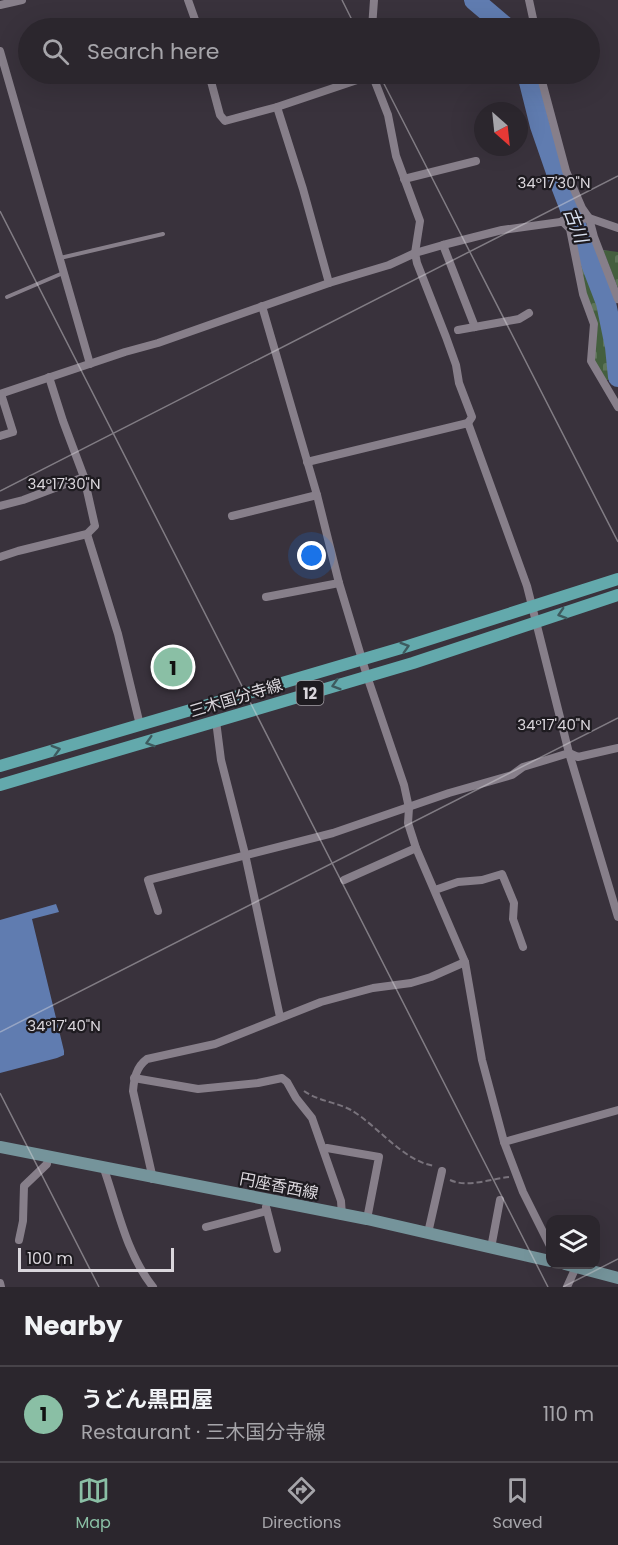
<!DOCTYPE html>
<html lang="en">
<head>
<meta charset="utf-8">
<style>
	body { margin:0; font-family:Poppins,"Noto Sans JP",sans-serif; background:#373239; color:#f1f3f6 }
	.controls { position:absolute; right:18px; bottom:18px; display:grid; overflow:hidden; border-radius:12px; box-shadow:0 6px 24px #0002 }
	.controls button { width:54px; height:54px; display:grid; place-items:center; padding:0; border:0; border-bottom:2px solid #474349; background:#2b262d; color:#f1f3f6; font:30px sans-serif }
	.compass { position:absolute; left:474px; top:102px; width:54px; height:54px; border-radius:50%; background:#2b262d; box-shadow:0 6px 24px #0002; rotate:153deg }
	.scale { position:absolute; left:18px; bottom:15px; width:156px; box-sizing:border-box; padding-left:6px; border:3px solid #dad6dc; border-top:0; font-size:16px; line-height:21px; white-space:nowrap; color:#dad6dc; -webkit-text-stroke:4px #1e1b20; paint-order:stroke }
	.you { position:absolute; left:312px; top:556px; width:21px; height:21px; margin:-15px; border:4px solid #fff; border-radius:50%; background:#1a73e8; box-shadow:0 0 0 9px #1a73e833 }
	.badge { display:grid; place-items:center; width:39px; height:39px; border-radius:50%; background:#8abfa5; color:#111; font-size:20px; font-weight:700 }
	.pin { position:absolute; translate:-50% -50%; border:3px solid #fff; box-shadow:0 2px 6px #0006 }
	.list { margin:0; padding:0; list-style:none }
	h2 { display:flex; justify-content:space-between; align-items:center; height:78px; margin:0; padding:0 24px; font-size:26px }
	h2 small { font-size:20px; font-weight:400; color:#a6a5aa }
	.list li { display:grid; grid-template-columns:39px 1fr auto; gap:18px; align-items:center; box-sizing:border-box; height:96px; padding:0 24px; border-top:2px solid #474349 }
	.list b { display:block; font-size:22px; white-space:nowrap }
	.list p { margin:0; font-size:20px; white-space:nowrap; color:#a6a5aa }
	.list em { font-size:20px; font-style:normal; color:#a6a5aa }
	.icon { flex:none; width:33px; height:33px; fill:none; stroke:currentColor; stroke-width:2; stroke-linecap:round; stroke-linejoin:round }
	.map { position:relative; flex:none; width:618px; height:1287px; overflow:hidden }
	.search { position:absolute; background:#2b262d; box-shadow:0 6px 24px #0002; left:18px; right:18px; top:18px; height:66px; display:flex; align-items:center; gap:15px; box-sizing:border-box; padding:0 21px; border-radius:33px; color:#a6a5aa; font-size:22px }
	.sheet { height:174px; background:#2b262d }
	nav { display:flex; justify-content:space-around; align-items:center; box-sizing:border-box; height:84px; border-top:2px solid #474349; background:#2b262d; font-size:16px; color:#a6a5aa }
	nav a { display:grid; justify-items:center; gap:3px }
	nav .on { color:#8abfa5 }
	.map>svg:first-child { display:block }
	.cemetery { fill:url(#cemetery-stones) }
	.water { fill:#607cb0 }
	.lines { fill:none; stroke-linecap:round; stroke-linejoin:round }
	.river { stroke:#607cb0; stroke-width:20 }
	.path { stroke:#79737c; stroke-width:2; stroke-dasharray:6 3; stroke-linecap:butt }
	.service { stroke:#877f8a; stroke-width:4 }
	.minor { stroke:#877f8a; stroke-width:8 }
	.secondary { stroke:#75949b; stroke-width:12 }
	.primary { stroke:#63a9ac; stroke-width:12 }
	.oneway { stroke:#3d5b5f }
	.ticks { fill:none; stroke:#dad6dc; stroke-width:1.5; stroke-opacity:0.45 }
	.labels { text-anchor:middle; dominant-baseline:central; stroke-width:4.5; stroke-linejoin:round; paint-order:stroke }
	.shield { fill:#1e1b20; stroke:#a29ea4; stroke-width:1.5 }
	.shield-label { font-size:15px; font-weight:bold; fill:#dad6dc }
	.street-label { font-size:16px; fill:#dad6dc; stroke:#1e1b20 }
	.water-label { font-size:18px; font-style:italic; fill:#d8e1f1; stroke:#1e1b20 }
	.ticks-label { font-size:15px; text-anchor:middle; fill:#dad6dc; stroke:#1e1b20; stroke-width:4.5; stroke-linejoin:round; paint-order:stroke }
</style>
</head>
<body>
<div class="map">
<svg width="618" height="1287" viewBox="0 0 618 1287">
	<defs>
		<pattern id="cemetery-stones" width="16" height="16" patternUnits="userSpaceOnUse" patternTransform="scale(1.5)"><rect width="16" height="16" fill="#445f3e"/><path d="M2 7V4a2 2 0 0 1 4 0v3zM10 15v-3a2 2 0 0 1 4 0v3z" fill="#5e7559"/></pattern>
	</defs>
	<rect width="100%" height="100%" fill="#39323c"/>
	<!-- cemetery -->
	<g class="cemetery">
		<polygon points="603,250 618,252 618,288"/>
		<polygon points="583,263 602,300 606,312 611,380 604,380 594,361 593,352 598,325 586,296 578,264"/>
	</g>
	<!-- water -->
	<polygon class="water" points="56,904 59,912 32,919 64,1051 64,1055 57,1058 0,1073 0,920"/>
	<g class="lines">
		<!-- river -->
		<g class="river">
			<polyline points="474,0 507,28"/>
			<polyline points="527,74 540,126 558,178 606,303 615,347 618,377"/>
		</g>
		<!-- path -->
		<g class="path">
			<path d="M304 1091C318 1101 336 1102 351 1110 378 1126 404 1162 435 1166"/>
			<path d="M450 1180C467 1188 490 1179 509 1177"/>
		</g>
		<!-- service -->
		<g class="service">
			<polyline points="60,258 163,234"/>
			<polyline points="7,297 63,273"/>
		</g>
		<!-- minor -->
		<g class="minor">
			<polyline points="188,0 198,28"/>
			<polyline points="529,0 534,23 532,28"/>
			<polyline points="0,5 22,0"/>
			<polyline points="372,28 374,0"/>
			<polyline points="0,51 90,364"/>
			<polyline points="209,74 220,115 225,121 277,107 372,75"/>
			<polyline points="372,74 388,115 396,156 420,221 415,253 417,263 446,337 456,365 459,383 472,417 468,423"/>
			<polyline points="540,74 566,171 582,208 589,218 594,237 618,299"/>
			<polyline points="277,107 303,189 329,283"/>
			<polyline points="404,179 476,161"/>
			<polyline points="562,221 570,229 583,294 594,324 591,361 618,407"/>
			<polyline points="443,245 475,327"/>
			<polyline points="262,306 317,495 339,583 367,676 404,785 409,808 408,823 416,848 465,962 482,1060 504,1142 523,1192 550,1246"/>
			<polyline points="458,330 519,319 529,313"/>
			<polyline points="0,394 125,352 158,343 329,283 389,265 415,253 443,245 502,230 589,218 618,228"/>
			<polyline points="0,436 13,432 1,394"/>
			<polyline points="307,462 468,423 527,586 569,753 618,917"/>
			<polyline points="0,506 23,500 84,477"/>
			<polyline points="232,516 317,495"/>
			<polyline points="87,534 118,634 140,725"/>
			<polyline points="0,557 18,551 87,534 95,526 84,477 63,421 49,377"/>
			<polyline points="266,597 339,583"/>
			<polyline points="216,721 221,760 245,854 280,1017"/>
			<polyline points="344,880 416,848"/>
			<polyline points="435,890 458,882 482,880 502,874 514,903 513,919 523,947"/>
			<polyline points="158,911 148,880 333,833 449,793 512,775 523,767 569,753 578,757 618,748"/>
			<polyline points="134,1078 198,1089 258,1083 282,1078 287,1082 296,1098 312,1118 341,1201 342,1216"/>
			<polyline points="504,1142 618,1110"/>
			<polyline points="327,1148 379,1157 367,1219"/>
			<path d="M104 1169C118 1209 126 1253 153 1287"/>
			<path d="M153 1179 133 1091C134 1079 136 1067 147 1059L215 1044 321 1002 373 988 411 983 431 977 465 962"/>
			<polyline points="266,1207 277,1249"/>
			<polyline points="206,1227 267,1211"/>
			<polyline points="428,1233 442,1171"/>
			<polyline points="19,1240 23,1221 24,1186 47,1164 48,1157"/>
			<polyline points="491,1248 500,1200"/>
			<polyline points="0,1283 1,1287"/>
			<polyline points="567,1287 576,1267"/>
		</g>
		<!-- secondary -->
		<g class="secondary">
			<polyline points="0,1147 367,1219 550,1261"/>
			<polyline points="565,1264 618,1278"/>
		</g>
		<!-- primary -->
		<g class="primary">
			<polyline points="0,766 408,646 618,579"/>
			<polyline points="0,785 413,663 618,595"/>
		</g>
	</g>
	<!-- one-way arrows -->
	<defs><path id="oneway-chevron" d="M-2-3.5L2.5 0L-2 3.5" fill="none" stroke-width="1.6" stroke-linecap="round" stroke-linejoin="round" transform="scale(1.5)"/></defs>
	<g class="oneway">
		<use href="#oneway-chevron" transform="translate(562 614) rotate(162)"/>
		<use href="#oneway-chevron" transform="translate(405 647) rotate(-17)"/>
		<use href="#oneway-chevron" transform="translate(336 685) rotate(163)"/>
		<use href="#oneway-chevron" transform="translate(150 742) rotate(163)"/>
		<use href="#oneway-chevron" transform="translate(56 750) rotate(-16)"/>
	</g>
	<!-- ticks -->
	<path class="ticks" d="M342 0 356 28M379 74 618 542M0 211 548 1287M0 491 618 176M0 1032 618 718M0 1093 99 1287M563 1287 618 1259"/>
	<g class="labels">
		<!-- shield labels -->
		<rect class="shield" x="296.5" y="681" width="27" height="24" rx="4.5"/>
		<g class="shield-label">
			<text x="310" y="693">12</text>
		</g>
		<!-- street labels -->
		<g class="street-label">
			<text transform="translate(236 698) rotate(-17)">三木国分寺線</text>
			<text transform="translate(279 1186) rotate(11)">円座香西線</text>
		</g>
		<!-- water labels -->
		<g class="water-label">
			<text transform="translate(576 225) rotate(69)">古川</text>
		</g>
	</g>
	<g class="ticks-label">
		<text x="554" y="188">34°17'30"N</text>
		<text x="64" y="489">34°17'30"N</text>
		<text x="554" y="730">34°17'40"N</text>
		<text x="64" y="1031">34°17'40"N</text>
	</g>
</svg>
<div class="controls">
<button><svg class="icon" aria-label="layers" viewBox="0 0 24 24"><path d="M12 4l9 5-9 5-9-5zM3 14l9 5 9-5"/></svg></button>
</div>
<svg class="compass" viewBox="-18 -18 36 36"><path d="M0-13l5 13h-10z" fill="#e53935"/><path d="M0 13l5-13h-10z" fill="#a6a5aa"/></svg>
<div class="scale">100 m</div>
<div class="you"></div>
<div class="pin badge" style="left:173px;top:667px">1</div>
<div class="search"><svg class="icon" aria-label="search" viewBox="0 0 24 24"><circle cx="10" cy="10" r="6"/><path d="M15 15l6 6"/></svg>Search here</div>
</div>
<section class="sheet">
<h2>Nearby<small></small></h2>
<ul class="list">
<li><span class="badge">1</span><div><b>うどん黒田屋</b><p>Restaurant · 三木国分寺線</p></div><em>110 m</em></li>
</ul>
</section>
<nav>
<a class="on"><svg class="icon" aria-label="map" viewBox="0 0 24 24"><path d="M3 6l6-2 6 2 6-2v14l-6 2-6-2-6 2zM9 4v14M15 6v14"/></svg>Map</a>
<a><svg class="icon" aria-label="directions" viewBox="0 0 24 24"><path d="M12 3l9 9-9 9-9-9zM9 14v-3h6M13 9l2 2-2 2"/></svg>Directions</a>
<a><svg class="icon" aria-label="saved" viewBox="0 0 24 24"><path d="M7 4h10v16l-5-4-5 4z"/></svg>Saved</a>
</nav>
</body>
</html>
